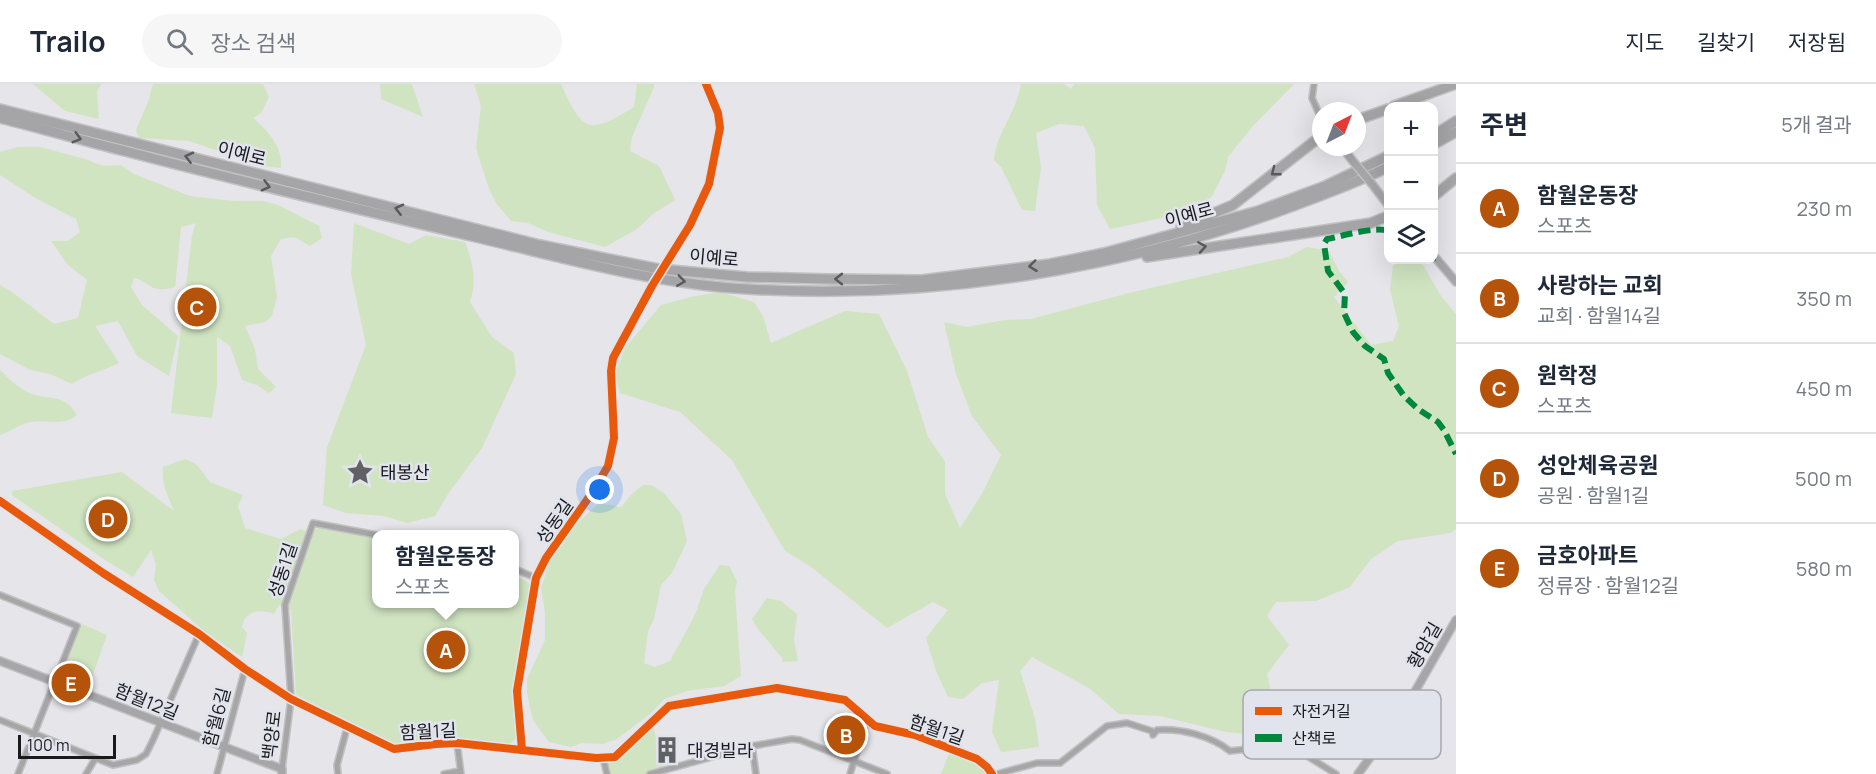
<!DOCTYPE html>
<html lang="ko">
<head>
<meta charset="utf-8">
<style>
	body { margin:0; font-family:Manrope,"Noto Sans KR",sans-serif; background:#f6f6f7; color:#1f2937 }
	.controls { position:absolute; right:18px; top:18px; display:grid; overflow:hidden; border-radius:12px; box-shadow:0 6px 24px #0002 }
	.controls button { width:54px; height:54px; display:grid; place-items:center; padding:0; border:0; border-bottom:2px solid #e0e1e3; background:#fff; color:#1f2937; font:30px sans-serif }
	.compass { position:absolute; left:1312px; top:18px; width:54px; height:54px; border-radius:50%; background:#fff; box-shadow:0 6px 24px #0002; rotate:42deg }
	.scale { position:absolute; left:18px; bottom:15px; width:98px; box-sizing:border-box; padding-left:6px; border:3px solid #1a1a1d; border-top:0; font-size:16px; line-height:21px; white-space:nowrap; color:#1a1a1d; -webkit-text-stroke:4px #e2e4ed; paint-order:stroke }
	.you { position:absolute; left:600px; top:406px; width:21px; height:21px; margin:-15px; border:4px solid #fff; border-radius:50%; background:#1a73e8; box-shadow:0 0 0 9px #1a73e833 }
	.badge { display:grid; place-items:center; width:39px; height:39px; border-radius:50%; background:#b45309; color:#fff; font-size:20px; font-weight:700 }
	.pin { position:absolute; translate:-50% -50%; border:3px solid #fff; box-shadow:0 2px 6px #0006 }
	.popup { position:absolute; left:372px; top:446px; width:147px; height:78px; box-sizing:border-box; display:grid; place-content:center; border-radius:12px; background:#fff; filter:drop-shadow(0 2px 4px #0005); font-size:20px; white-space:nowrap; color:#747a83 }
	.popup b { font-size:22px; color:#1f2937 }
	.popup::after { content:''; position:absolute; left:50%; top:100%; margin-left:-12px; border:12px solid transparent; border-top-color:#fff }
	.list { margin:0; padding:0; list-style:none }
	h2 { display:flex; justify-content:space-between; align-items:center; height:78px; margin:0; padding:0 24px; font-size:26px }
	h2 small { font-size:20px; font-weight:400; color:#747a83 }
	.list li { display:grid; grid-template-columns:39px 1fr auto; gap:18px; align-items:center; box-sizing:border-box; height:90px; padding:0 24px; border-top:2px solid #e0e1e3 }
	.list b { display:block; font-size:22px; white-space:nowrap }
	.list p { margin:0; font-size:20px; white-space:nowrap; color:#747a83 }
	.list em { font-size:20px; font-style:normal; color:#747a83 }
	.icon { flex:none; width:33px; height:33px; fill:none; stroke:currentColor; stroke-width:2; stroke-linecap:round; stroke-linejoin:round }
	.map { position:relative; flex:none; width:1456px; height:690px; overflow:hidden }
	header { display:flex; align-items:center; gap:36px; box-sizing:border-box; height:84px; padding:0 30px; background:#fff; border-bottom:2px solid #e0e1e3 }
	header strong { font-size:28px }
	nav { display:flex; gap:33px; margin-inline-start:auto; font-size:21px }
	.search { width:420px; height:54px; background:#f6f6f7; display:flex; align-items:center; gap:15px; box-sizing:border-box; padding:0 21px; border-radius:33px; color:#747a83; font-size:22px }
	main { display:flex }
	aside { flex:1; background:#fff }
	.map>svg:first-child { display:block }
	.green { fill:#d0e4c1 }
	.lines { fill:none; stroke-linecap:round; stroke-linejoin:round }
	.street-casing { stroke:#c1c1c4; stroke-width:8 }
	.secondary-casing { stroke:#c1c1c4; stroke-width:10 }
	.highway-casing { stroke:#c1c1c4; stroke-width:12 }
	.street { stroke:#a7a6a7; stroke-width:5 }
	.secondary { stroke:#a6a5a7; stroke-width:7 }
	.highway { stroke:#a5a4a6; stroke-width:9 }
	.secondary-bridge-casing { stroke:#c1c1c4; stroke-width:10; stroke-linecap:butt }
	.secondary-bridge { stroke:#a6a5a7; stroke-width:7 }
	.quiet { stroke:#00873e; stroke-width:6; stroke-dasharray:12 6; stroke-linecap:butt }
	.cycleway-casing { stroke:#e2e4ed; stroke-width:11 }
	.cycleway { stroke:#e8590c; stroke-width:8 }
	.oneway { stroke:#59585b }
	.labels { text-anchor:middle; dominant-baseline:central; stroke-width:5; stroke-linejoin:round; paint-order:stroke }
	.street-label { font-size:18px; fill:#1a1a1d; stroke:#e2e4ed }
	.poi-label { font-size:18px; fill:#1a1a1d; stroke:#e2e4ed; text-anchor:start }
	.key { fill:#e2e4ed; stroke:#a6a7af; stroke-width:1.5 }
	.key-label { font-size:16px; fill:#1a1a1d }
</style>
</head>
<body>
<header>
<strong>Trailo</strong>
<div class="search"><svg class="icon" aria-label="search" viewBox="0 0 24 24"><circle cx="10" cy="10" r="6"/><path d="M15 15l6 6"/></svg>장소 검색</div>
<nav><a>지도</a><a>길찾기</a><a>저장됨</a></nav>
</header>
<main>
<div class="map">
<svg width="1456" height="690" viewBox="0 0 1456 690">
	<rect width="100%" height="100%" fill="#e5e5ea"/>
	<!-- green -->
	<g class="green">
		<polygon points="33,0 101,0 97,7 99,35 65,27"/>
		<path d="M153 0H263L269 13 261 29 253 34C268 47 283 63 281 84L262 82 189 57 139 54 136 46 148 18Z"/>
		<polygon points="380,0 412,0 423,33 381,15"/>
		<path d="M474 0H561C583 49 588 51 634 23L637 0H654V3L632 53 630 67 659 82 675 116 653 130 637 145 605 163 548 148 528 139 511 137 496 119 488 102 476 64 481 22Z"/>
		<path d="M1021 0H1064L1071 5 1074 0H1294L1253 42 1228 73 1225 87 1212 112 1195 127 1110 145 1097 121 1095 64 1084 42 1059 40 1036 49 1041 83 1035 127 1022 126 1001 83 994 76C996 50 1017 27 1021 0Z"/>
		<path d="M18 63H40L85 75 103 82 121 81 134 90 190 112 234 117H263L278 121 319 142 322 154 310 162 294 153 281 155 271 172 277 213 272 232 265 238 245 242 255 265 258 285 276 303 269 309 257 301 242 296 230 262 217 253V302L212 334 171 329 192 151 196 139 181 143 175 203C149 210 153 199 134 194L131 203 142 221 178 252 169 292 137 272 118 237 95 242 119 279C103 287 87 290 72 300L50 290 30 286 0 270V201L12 208 54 240 78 234 87 196 68 181 51 157H68L80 148 76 135 37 115 0 91V68Z"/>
		<path d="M354 139 409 160 426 151 465 158C473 179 477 196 470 218L492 253 514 269 516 290 482 364 448 410 435 432 407 439 384 432 346 429 323 421 327 363 366 261 351 190Z"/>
		<polygon points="1307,163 1329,167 1339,187 1348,198 1334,213 1371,261 1393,257 1399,242 1390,206 1393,182 1401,176 1415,176 1422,179 1441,212 1456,230 1456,445 1451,449 1398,457 1371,475 1350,503 1316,517 1276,518 1267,532 1289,561 1267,590 1277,635 1270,652 1226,648 1160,632 1119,630 1089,604 1032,573 1020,587 1035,634 1039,663 1001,668 992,648 999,596 982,599 963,615 948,613 936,587 926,554 948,526 933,518 887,544 810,482 785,467 732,376 680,328 620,309 615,290 625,264 661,221 691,213 720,208 754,218 763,232 771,259 845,227 879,230 907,287 928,353 945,378 945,410 960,444 983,408 1001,371 972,332 956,290 944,238 967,243 1005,236 1031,235 1129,209 1288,173"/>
		<path d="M0 286C8 294 17 303 27 308 46 317 64 308 77 331 63 343 47 335 31 338 22 339 10 348 0 351Z"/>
		<path d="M185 375 196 380 210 398 243 411 238 422 245 444 281 455 300 445 312 449 316 445 322 443 377 454V520H515V491L529 499 517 653 511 659 434 656 396 663 296 611 291 526 279 521 274 530C260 525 245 526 242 543L247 549 242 573 204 547 159 507 154 496 156 480 151 466 133 493 105 476 12 411V407L122 388 174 427C168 412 161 400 163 383Z"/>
		<polygon points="643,401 651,401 664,409 681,430 687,457 672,489 661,501 654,535 648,547 644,579 655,583 670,577 695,531 704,505 720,481 729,482 737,497 735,508 741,592 724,602 687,607 664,615 651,629 617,655 603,660 582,659 571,663 549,658 533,636 527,609 527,595 545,556 545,528 541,504 549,479 562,454 599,419 621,423 632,410"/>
		<polygon points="767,514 781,517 797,530 794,556 798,577 783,578 782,574 758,545 752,535"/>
		<polygon points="82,540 107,551 88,604 64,595 62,591"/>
		<polygon points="652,638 664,686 650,690 607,690 603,675 615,673"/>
		<polygon points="951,665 977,675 992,690 941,690"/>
	</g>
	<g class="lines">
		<defs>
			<g id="street">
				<polyline points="1314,0 1312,14 1321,34"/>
				<polyline points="668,177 690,141 709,100 720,44 718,29 706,0"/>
				<polyline points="0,417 103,489 199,550 245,585 291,615 394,665 436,660 457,659 596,674 615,673 669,622 777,604 845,616 875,642 915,651 977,675 987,683 992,690"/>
				<polyline points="515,485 536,494"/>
				<polyline points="0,511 77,542 18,690"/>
				<polyline points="0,636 113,681 137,676 146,670 153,656 199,550"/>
				<polyline points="457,659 461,690"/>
				<polyline points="752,662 756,690"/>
				<polyline points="522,666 517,607 536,494 546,474 594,406 608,382 614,354 611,287 613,274 652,202"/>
				<polyline points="603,674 607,690"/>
				<polyline points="282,685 291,615 285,521 313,439 377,451"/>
				<polyline points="86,690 95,675"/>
				<polyline points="217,690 245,585"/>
				<polyline points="338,690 337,681 347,644"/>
				<polyline points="444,690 460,687"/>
				<polyline points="650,690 752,662 792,655 800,656 887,690"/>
				<polyline points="850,690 867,636"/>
				<path d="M997 690 1037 679H1060L1107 642 1127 639 1152 647 1153 651 1157 646C1181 644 1211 652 1230 667L1266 663 1299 667 1336 690"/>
			</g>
			<g id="secondary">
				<polyline points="1342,63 1352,76"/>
				<polyline points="1372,100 1388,121"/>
				<polyline points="1434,172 1456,198"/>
				<polyline points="0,577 282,685 282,690"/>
				<polyline points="1358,690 1402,630 1456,536"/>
			</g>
			<g id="highway">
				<polyline points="1394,22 1456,0"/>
				<polyline points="0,25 540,161 659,185 747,193 828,195 921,196 1050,180 1104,169 1258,127 1325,102 1388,72"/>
				<path d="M0 34C42 44 83 57 125 67 243 98 361 126 480 154 567 175 657 200 747 205 933 216 1121 186 1296 121 1327 109 1359 98 1388 83"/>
				<polyline points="1357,36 1388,25"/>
				<polyline points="1434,51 1456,37"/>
				<polyline points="1434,60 1456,48"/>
				<polyline points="1434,112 1456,94"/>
				<polyline points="1181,143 1233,121 1321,52"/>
				<polyline points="1147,173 1371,139 1388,132"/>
			</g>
		</defs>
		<!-- street casing -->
		<use href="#street" class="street-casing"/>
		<!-- secondary casing -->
		<use href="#secondary" class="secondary-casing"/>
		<!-- highway casing -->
		<use href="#highway" class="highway-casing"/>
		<!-- street -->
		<use href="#street" class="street"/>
		<!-- secondary -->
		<use href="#secondary" class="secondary"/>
		<!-- highway -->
		<use href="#highway" class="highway"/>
		<defs>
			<polyline id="secondary-bridge" points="1352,76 1372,100"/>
		</defs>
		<!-- secondary-bridge casing -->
		<use href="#secondary-bridge" class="secondary-bridge-casing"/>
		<!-- secondary-bridge -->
		<use href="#secondary-bridge" class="secondary-bridge"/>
		<!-- quiet -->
		<g class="quiet">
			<path d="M1388 147C1375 142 1343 152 1327 155L1324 160 1328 187 1345 210 1344 229 1353 248 1365 262 1384 275 1388 289 1404 312 1418 325 1438 338 1444 346 1456 370"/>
			<polyline points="1434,174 1436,174"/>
		</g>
		<defs>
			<g id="cycleway">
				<polyline points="0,417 103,489 199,550 245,585 291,615 394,665 436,660 457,659 596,674 615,673 669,622 777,604 845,616 875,642 915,651 977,675 987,683 992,690"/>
				<polyline points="522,666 517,607 536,494 546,474 594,406 608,382 614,354 611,287 613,274 652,202 690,141 709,100 720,44 718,29 706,0"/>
			</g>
		</defs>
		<!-- cycleway casing -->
		<use href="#cycleway" class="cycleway-casing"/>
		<!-- cycleway -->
		<use href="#cycleway" class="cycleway"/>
	</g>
	<!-- one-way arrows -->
	<defs><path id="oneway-chevron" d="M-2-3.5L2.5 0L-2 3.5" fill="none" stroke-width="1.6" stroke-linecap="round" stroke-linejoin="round" transform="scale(1.5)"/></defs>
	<g class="oneway">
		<use href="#oneway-chevron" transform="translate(77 54) rotate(16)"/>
		<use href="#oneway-chevron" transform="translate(189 73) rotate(-166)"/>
		<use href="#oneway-chevron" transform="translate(1275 88) rotate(142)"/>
		<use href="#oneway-chevron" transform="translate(266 102) rotate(14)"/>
		<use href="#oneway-chevron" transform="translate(399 125) rotate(-166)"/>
		<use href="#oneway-chevron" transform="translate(1202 163) rotate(-9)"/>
		<use href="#oneway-chevron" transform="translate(1033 182) rotate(173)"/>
		<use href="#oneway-chevron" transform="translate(839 195) rotate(-180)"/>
		<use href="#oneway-chevron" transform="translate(681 197) rotate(8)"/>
	</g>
	<!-- icons -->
	<defs>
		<symbol id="sight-bare" viewBox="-9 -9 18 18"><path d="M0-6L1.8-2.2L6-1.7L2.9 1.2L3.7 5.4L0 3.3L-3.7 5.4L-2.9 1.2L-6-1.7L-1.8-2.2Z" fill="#616165" stroke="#e2e4ed" stroke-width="2.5" paint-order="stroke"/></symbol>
		<symbol id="building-bare" viewBox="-9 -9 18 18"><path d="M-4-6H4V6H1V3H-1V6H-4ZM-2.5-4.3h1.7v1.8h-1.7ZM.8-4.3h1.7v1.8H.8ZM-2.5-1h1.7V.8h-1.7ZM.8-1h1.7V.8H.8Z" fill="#616165" stroke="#e2e4ed" stroke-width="2.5" paint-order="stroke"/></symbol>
	</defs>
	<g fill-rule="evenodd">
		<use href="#sight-bare" x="341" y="369" width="38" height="38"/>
		<use href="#building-bare" x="648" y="647" width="38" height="38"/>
	</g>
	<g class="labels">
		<!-- street labels -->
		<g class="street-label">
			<text transform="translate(242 69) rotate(14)">이예로</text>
			<text transform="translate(1189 130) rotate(-15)">이예로</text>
			<text transform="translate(714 173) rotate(5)">이예로</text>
			<text transform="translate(554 437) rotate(-55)">성동길</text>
			<text transform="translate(282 486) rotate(-72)">성동1길</text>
			<text transform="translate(1424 561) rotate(-60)">황암길</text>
			<text transform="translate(147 617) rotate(22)">함월12길</text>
			<text transform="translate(216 633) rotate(-75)">함월6길</text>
			<text transform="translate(937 645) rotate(19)">함월1길</text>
			<text transform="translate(428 647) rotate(-3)">함월1길</text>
			<text transform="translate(271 651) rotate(-83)">백양로</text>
		</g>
		<!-- poi labels -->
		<g class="poi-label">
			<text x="380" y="388">태봉산</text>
			<text x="687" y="666">대경빌라</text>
		</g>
	</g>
	<!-- legend -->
	<rect x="1243" y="606" width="198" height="69" rx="9" class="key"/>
	<rect x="1255" y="623" width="27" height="8" fill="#e8590c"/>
	<rect x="1255" y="650" width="27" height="8" fill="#00873e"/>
	<g class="key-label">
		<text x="1292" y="633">자전거길</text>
		<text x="1292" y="660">산책로</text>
	</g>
</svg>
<div class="controls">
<button>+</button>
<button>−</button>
<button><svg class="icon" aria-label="layers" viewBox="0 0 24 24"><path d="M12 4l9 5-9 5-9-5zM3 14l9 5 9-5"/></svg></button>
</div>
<svg class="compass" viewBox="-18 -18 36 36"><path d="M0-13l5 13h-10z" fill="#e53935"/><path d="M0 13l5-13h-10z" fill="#747a83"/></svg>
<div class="scale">100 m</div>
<div class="you"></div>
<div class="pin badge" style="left:446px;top:566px">A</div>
<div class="popup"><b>함월운동장</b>스포츠</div>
<div class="pin badge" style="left:846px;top:651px">B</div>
<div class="pin badge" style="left:197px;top:223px">C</div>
<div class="pin badge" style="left:108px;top:435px">D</div>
<div class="pin badge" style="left:71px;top:599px">E</div>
</div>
<aside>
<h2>주변<small>5개 결과</small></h2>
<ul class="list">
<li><span class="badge">A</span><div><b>함월운동장</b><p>스포츠</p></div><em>230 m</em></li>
<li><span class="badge">B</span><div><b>사랑하는 교회</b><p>교회 · 함월14길</p></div><em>350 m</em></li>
<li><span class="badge">C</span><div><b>원학정</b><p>스포츠</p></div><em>450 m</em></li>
<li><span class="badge">D</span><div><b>성안체육공원</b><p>공원 · 함월1길</p></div><em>500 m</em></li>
<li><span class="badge">E</span><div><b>금호아파트</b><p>정류장 · 함월12길</p></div><em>580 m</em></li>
</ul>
</aside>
</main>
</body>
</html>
